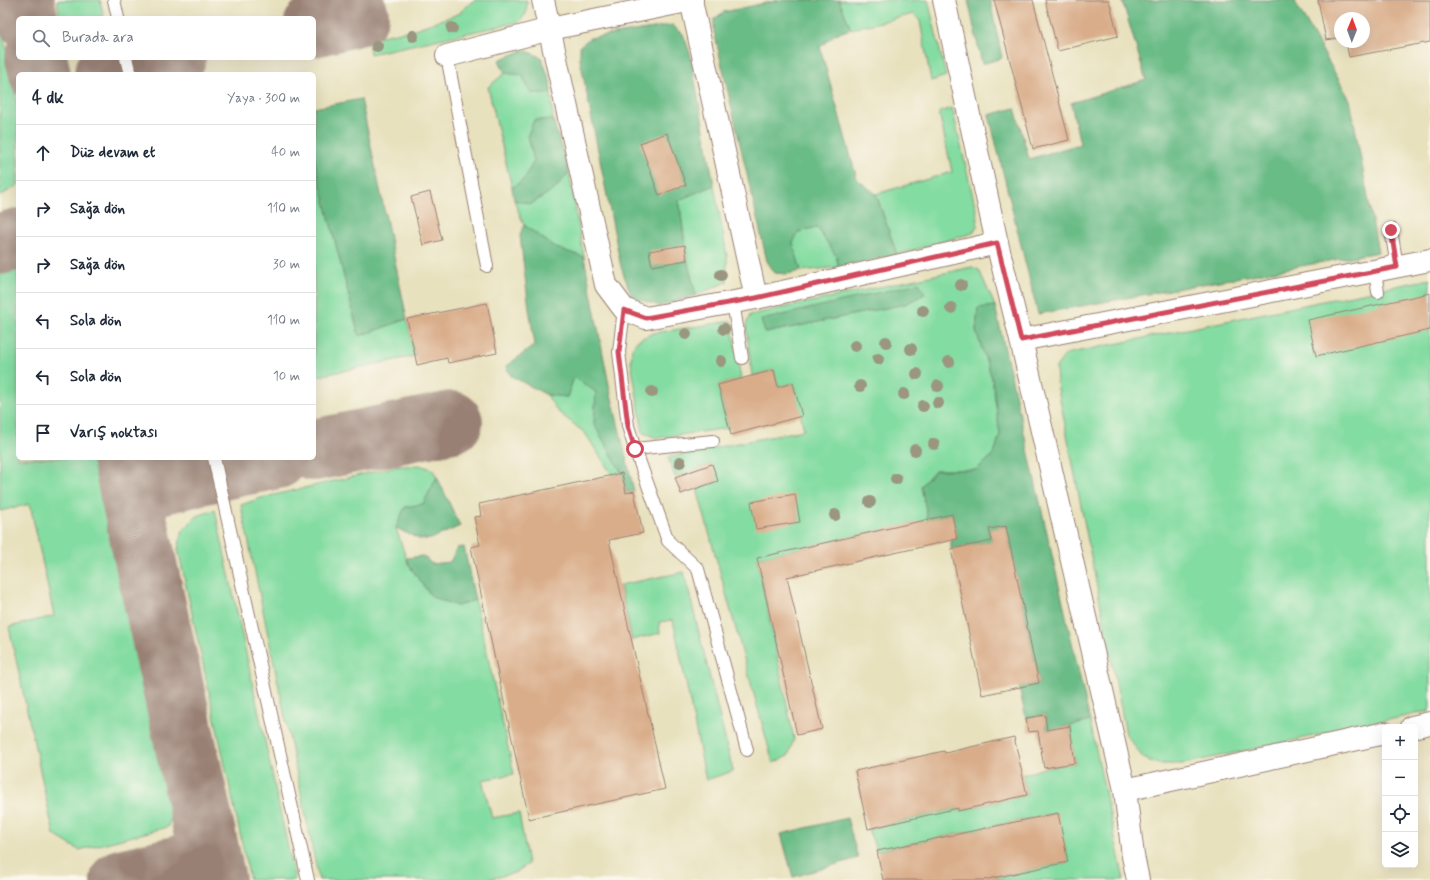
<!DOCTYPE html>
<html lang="tr">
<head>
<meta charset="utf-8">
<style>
	body { margin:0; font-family:Mynerve,sans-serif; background:#f2f2f3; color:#1f2937 }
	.controls { position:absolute; right:12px; bottom:12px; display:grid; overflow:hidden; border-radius:6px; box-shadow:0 4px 16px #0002 }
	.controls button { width:36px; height:36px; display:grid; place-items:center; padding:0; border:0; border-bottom:1px solid #e0e1e3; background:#fff; color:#1f2937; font:20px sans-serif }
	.compass { position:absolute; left:1334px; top:12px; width:36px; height:36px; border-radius:50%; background:#fff; box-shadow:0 4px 16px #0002; rotate:1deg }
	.stop { position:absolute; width:12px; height:12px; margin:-9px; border:3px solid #d1495b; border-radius:50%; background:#fff }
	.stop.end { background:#d1495b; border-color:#fff; box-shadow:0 1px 4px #0008 }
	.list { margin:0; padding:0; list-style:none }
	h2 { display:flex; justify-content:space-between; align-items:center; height:52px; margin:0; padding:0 16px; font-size:17px }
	h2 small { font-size:13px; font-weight:400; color:#747a83 }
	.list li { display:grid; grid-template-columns:26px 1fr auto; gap:12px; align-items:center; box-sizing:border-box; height:56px; padding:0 16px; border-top:1px solid #e0e1e3 }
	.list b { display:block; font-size:15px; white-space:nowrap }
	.list em { font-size:13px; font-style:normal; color:#747a83 }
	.icon { flex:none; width:22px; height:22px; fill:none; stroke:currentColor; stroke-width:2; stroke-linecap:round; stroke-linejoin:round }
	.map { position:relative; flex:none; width:1430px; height:880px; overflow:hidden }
	.search { position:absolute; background:#fff; box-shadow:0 4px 16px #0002; left:16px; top:16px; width:300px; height:44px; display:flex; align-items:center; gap:10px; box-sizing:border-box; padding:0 14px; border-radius:6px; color:#747a83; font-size:15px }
	.panel { position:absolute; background:#fff; box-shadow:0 4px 16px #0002; left:16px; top:72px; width:300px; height:388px; border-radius:6px }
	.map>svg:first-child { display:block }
	.green { fill:#83dca1; stroke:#667e66; fill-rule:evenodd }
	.forest { fill:#6abc87; stroke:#5a6e59 }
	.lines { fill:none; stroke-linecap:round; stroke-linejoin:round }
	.taxiway { stroke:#998074; stroke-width:62 }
	.building { fill:#d9ad8a }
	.lane-casing { stroke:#998074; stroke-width:14 }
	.street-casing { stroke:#998074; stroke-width:24 }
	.lane { stroke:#fff; stroke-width:12 }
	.street { stroke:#fff; stroke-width:22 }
	.tree { fill:#9a9680 }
	.route { stroke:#d1495b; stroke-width:5 }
</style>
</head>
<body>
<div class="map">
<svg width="1430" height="880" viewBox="0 0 1430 880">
	<rect width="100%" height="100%" fill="#fbf7ec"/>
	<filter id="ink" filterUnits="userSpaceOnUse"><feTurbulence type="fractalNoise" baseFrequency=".025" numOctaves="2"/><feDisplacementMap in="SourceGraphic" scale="8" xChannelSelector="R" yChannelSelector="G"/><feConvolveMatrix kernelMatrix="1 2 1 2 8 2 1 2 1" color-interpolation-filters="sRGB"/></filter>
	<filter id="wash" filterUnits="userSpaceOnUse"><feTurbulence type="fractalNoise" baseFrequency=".012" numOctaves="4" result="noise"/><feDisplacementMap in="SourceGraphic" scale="16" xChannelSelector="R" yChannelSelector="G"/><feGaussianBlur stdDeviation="0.9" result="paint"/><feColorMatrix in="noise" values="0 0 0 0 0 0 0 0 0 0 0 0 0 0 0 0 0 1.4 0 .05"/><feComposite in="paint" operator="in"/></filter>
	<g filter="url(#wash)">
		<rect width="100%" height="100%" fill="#e8e1be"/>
		<!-- green -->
		<g class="green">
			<polygon points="57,0 100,0 104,18 60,18"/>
			<polygon points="474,0 527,0 526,14 519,22 370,54 368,39 415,29 458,14"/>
			<polygon points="839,0 928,0 946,76 931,81 920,21 914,14 851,29"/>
			<polygon points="0,20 18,108 18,185 0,196"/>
			<polygon points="505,73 522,75 531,93 551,93 553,120 534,120 528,135 534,161 524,179 512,188 488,87"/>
			<polygon points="952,108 978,218 977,226 973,233 897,255 876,194 952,172 939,112"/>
			<polygon points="314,158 359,336 407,319 415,356 314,377"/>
			<polygon points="569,172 584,257 556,248 524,225 514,200 531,204 556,188"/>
			<polygon points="714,185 727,256 727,282 696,295 687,260 679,199"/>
			<polygon points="817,227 836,256 839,267 801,271 793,243 798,232"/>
			<polygon points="18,263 18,458 96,458 173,807 168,827 79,850 54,835 9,627 54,616 30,504 0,511 0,266"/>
			<path d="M972 267 979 270 995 306 978 308 976 331 992 378 1000 434 994 455 976 470H935L921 486 928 520 757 558 794 739 788 756 773 763 697 489 717 481 711 464 675 477 668 457 804 430 793 383 778 387 774 370 752 376 746 325 750 315ZM924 294 905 304 765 333Z"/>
			<polygon points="1430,279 1430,711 1183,764 1158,764 1143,758 1126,734 1057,384 1056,367 1066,354"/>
			<polygon points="731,321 741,379 718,385 729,428 657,438 643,433 631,362 632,348 638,340 653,333"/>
			<polygon points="574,377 596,392 594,424 622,473 612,475 585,433 557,411 547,395 567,397"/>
			<polygon points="419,465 432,469 437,477 423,504 405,507 396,528 408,564 432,597 457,606 475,600 514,774 482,780 492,818 519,813 528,864 514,873 486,880 319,880 241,505 261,498 394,467"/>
			<polygon points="215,510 295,880 250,880 178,549 182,531 197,516"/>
			<polygon points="684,572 733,771 706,780 673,620 659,622 660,633 632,640 620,585"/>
			<polygon points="1090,721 1124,880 984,880 1068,862 1057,813 877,851 868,829 958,808 958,811 1027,795 1022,775 1044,768 1075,763 1070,726"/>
		</g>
		<!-- forest -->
		<g class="forest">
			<polygon points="779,0 839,0 851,29 835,34 820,47 857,179 876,194 897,255 839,267 836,256 817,227 798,232 793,243 801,271 787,274 775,273 767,261 714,31 714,19 724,12"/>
			<polygon points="968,0 990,0 1002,58 982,64"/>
			<polygon points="1122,0 1294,0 1350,100 1378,252 1038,314 989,115 1015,108 1029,159 1080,144 1071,103 1146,80"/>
			<polygon points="672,25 683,34 690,53 714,185 679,200 687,260 696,295 660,306 632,297 621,267 580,59 580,46 590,38"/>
			<polygon points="524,50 541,57 550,80 551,93 531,93 522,75 505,73 499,60"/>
			<polygon points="361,99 407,319 359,336 314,158 314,108"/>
			<polygon points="534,120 553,120 569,172 556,188 531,204 514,200 512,188 524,179 534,161 528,135"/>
			<polygon points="524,225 556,248 584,257 610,390 634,491 626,493 622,473 594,424 596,392 574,377 567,397 547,395 511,376 506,366 535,345 529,309 520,235"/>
			<polygon points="919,283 925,294 905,304 765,333 761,320"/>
			<polygon points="995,306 1090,721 1070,726 1047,730 1045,715 1026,718 1019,687 1039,683 1006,526 989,529 992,541 951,549 951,541 957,539 952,514 928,520 921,486 936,470 976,470 994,454 1000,434 992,378 976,331 978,308"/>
			<polygon points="437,477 460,526 431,539 419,539 396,528 405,507 423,504"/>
			<polygon points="464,547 475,600 457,606 432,597 411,568 406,558 423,556 432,564 450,562 457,548"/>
			<polygon points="847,818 858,858 793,877 781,834"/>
		</g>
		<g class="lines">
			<!-- taxiway -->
			<g class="taxiway">
				<polyline points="23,0 27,18"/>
				<polyline points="314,26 358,15"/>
				<polyline points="36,58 40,74"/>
				<polyline points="105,74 175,58"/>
				<polyline points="0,244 18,239"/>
				<polyline points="314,450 452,422"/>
				<polyline points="123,458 215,880"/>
				<polyline points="130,491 217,470 277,458"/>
				<polyline points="121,880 210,859"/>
			</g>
		</g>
		<g id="blocks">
			<!-- building -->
			<g class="building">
				<polygon points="994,0 1033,0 1069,140 1033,149"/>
				<polygon points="1045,0 1109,0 1118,36 1058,51"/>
				<polygon points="1318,0 1430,0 1430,42 1349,57 1346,42 1364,42 1364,18 1340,18 1340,38 1326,40"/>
				<polygon points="667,133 686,185 659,195 640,143"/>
				<polygon points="430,192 442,240 423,245 411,197"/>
				<polygon points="685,245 687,260 652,266 649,251"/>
				<polygon points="1430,293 1430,330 1316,356 1308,320"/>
				<polygon points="487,303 497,353 448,363 447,358 417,365 407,319"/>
				<polygon points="774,370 778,387 793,383 802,416 731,435 718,385"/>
				<polygon points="712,464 718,481 681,494 675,477"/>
				<polygon points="622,473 626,493 634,491 643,533 609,540 665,789 529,819 471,547 480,545 474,517 481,516 479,504"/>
				<polygon points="795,494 800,522 756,529 751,502"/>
				<polygon points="952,514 957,539 787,577 822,729 797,735 757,558"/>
				<polygon points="1006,526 1039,683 982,695 951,549 992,541 989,529"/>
				<polygon points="1045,715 1047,730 1070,726 1075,763 1044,768 1038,731 1028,732 1026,718"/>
				<polygon points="1014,737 1027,795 958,811 958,808 868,829 855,771 944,751 945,753"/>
				<polygon points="1058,813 1068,862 984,880 883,880 877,851"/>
			</g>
		</g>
	</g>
	<g filter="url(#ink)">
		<use href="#blocks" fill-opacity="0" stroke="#998074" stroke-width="1"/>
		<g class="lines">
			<defs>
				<g id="lane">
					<polyline points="114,0 118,18"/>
					<polyline points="447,56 487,266"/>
					<polyline points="126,58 130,74"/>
					<polyline points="1391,229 1397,267"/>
					<polyline points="1375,271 1378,292"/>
					<polyline points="733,302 742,358"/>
					<polyline points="624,309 619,352 628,426 635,449 668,541 698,569 747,750"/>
					<polyline points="635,449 713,441"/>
					<polyline points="214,458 308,880"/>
				</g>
				<g id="street">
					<polyline points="543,0 606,285 624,309 646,318 756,298"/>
					<polyline points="691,0 756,298 997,243"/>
					<polyline points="944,0 997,243 1021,340 1125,790 1133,856 1138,880"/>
					<polyline points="447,56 550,29 692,0"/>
					<polyline points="1021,340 1430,260"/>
					<polyline points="1412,727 1430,723"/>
					<polyline points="1125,790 1385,733"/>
				</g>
			</defs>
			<!-- lane casing -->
			<use href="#lane" class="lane-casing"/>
			<!-- street casing -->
			<use href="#street" class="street-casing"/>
			<!-- lane -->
			<use href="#lane" class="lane"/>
			<!-- street -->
			<use href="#street" class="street"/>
		</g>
		<!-- trees -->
		<g class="tree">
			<circle cx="452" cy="28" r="6"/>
			<circle cx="413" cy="36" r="6"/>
			<circle cx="377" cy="46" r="6"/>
			<circle cx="721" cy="275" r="6"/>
			<circle cx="961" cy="285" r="6"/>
			<circle cx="951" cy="308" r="6"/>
			<circle cx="923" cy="311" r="6"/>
			<circle cx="724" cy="329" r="6"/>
			<circle cx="686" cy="334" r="6"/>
			<circle cx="886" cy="342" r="6"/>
			<circle cx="855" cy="346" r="6"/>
			<circle cx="911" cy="349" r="6"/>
			<circle cx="878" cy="359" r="6"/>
			<circle cx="721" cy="361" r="6"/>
			<circle cx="949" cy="362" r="6"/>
			<circle cx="917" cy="374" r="6"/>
			<circle cx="860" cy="386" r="6"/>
			<circle cx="938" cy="386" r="6"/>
			<circle cx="652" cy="392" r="6"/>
			<circle cx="904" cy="394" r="6"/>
			<circle cx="938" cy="403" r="6"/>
			<circle cx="923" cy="406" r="6"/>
			<circle cx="934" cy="444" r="6"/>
			<circle cx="915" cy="450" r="6"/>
			<circle cx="680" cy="462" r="6"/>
			<circle cx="896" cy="479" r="6"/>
			<circle cx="870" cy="502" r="6"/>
			<circle cx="835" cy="515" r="6"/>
		</g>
	</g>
	<g class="lines" filter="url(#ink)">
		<!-- route -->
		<polyline class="route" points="635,449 628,426 619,352 624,310 646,318 684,311 756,298 997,243 1021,340 1397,267 1391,230"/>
	</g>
</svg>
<div class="controls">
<button>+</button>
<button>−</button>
<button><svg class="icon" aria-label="locate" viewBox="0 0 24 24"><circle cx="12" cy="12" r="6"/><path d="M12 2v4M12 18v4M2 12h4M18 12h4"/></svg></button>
<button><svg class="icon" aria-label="layers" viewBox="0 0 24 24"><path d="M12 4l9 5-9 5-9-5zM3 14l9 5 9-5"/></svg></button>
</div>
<svg class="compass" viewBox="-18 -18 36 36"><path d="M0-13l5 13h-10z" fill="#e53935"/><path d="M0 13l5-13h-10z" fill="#747a83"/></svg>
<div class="stop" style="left:635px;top:449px"></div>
<div class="stop end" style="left:1391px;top:230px"></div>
<div class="search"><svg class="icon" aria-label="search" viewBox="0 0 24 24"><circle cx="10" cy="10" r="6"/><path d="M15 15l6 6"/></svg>Burada ara</div>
<section class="panel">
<h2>4 dk<small>Yaya · 300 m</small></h2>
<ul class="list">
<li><svg class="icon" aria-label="ahead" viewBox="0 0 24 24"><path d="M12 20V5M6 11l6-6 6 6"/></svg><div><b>Düz devam et</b></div><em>40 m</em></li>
<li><svg class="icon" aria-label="right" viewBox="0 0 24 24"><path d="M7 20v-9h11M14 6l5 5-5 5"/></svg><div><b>Sağa dön</b></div><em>110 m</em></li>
<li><svg class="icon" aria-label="right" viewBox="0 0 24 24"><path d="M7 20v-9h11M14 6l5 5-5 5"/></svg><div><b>Sağa dön</b></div><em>30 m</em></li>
<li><svg class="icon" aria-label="left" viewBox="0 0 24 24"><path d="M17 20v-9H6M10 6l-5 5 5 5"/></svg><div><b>Sola dön</b></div><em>110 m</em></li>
<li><svg class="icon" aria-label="left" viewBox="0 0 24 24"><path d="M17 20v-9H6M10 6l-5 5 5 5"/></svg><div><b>Sola dön</b></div><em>10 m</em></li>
<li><svg class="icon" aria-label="arrive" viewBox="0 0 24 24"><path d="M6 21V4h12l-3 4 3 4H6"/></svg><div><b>Varış noktası</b></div></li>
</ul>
</section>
</div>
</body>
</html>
